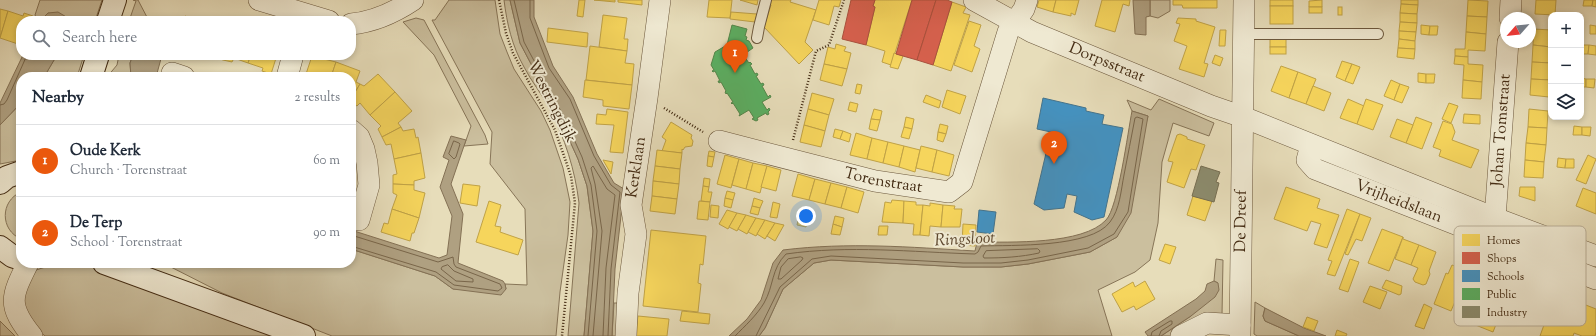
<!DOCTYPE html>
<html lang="en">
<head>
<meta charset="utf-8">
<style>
	body { margin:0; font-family:"Sorts Mill Goudy",serif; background:#f6f6f7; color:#1f2937 }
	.controls { position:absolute; right:12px; top:12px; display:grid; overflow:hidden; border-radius:8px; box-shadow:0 2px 6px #0003 }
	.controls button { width:36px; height:36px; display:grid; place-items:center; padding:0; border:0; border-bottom:1px solid #e0e1e3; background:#fff; color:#1f2937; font:20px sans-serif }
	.compass { position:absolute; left:1500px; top:12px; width:36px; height:36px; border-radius:50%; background:#fff; box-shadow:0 2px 6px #0003; rotate:243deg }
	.you { position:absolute; left:806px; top:216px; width:14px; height:14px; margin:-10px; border:3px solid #fff; border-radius:50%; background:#1a73e8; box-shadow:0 0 0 6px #1a73e833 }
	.badge { display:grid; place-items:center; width:26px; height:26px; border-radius:50%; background:#ea580c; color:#fff; font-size:13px; font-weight:700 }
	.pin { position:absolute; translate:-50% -33px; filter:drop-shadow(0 1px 2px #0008) }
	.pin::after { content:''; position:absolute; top:21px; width:14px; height:12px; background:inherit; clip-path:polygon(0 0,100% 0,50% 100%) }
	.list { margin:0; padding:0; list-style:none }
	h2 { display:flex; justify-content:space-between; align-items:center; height:52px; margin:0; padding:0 16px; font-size:17px }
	h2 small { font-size:13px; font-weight:400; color:#747a83 }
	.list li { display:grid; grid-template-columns:26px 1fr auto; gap:12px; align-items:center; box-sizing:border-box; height:72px; padding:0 16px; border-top:1px solid #e0e1e3 }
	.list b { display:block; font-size:15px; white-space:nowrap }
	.list p { margin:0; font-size:13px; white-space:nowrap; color:#747a83 }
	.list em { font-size:13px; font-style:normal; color:#747a83 }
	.icon { flex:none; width:22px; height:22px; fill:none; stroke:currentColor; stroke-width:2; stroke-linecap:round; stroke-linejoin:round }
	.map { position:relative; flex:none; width:1596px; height:336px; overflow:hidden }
	.search { position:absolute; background:#fff; box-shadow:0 2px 6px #0003; left:16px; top:16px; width:340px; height:44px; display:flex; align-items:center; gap:10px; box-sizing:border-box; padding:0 14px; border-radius:16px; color:#747a83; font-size:15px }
	.panel { position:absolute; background:#fff; box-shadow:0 2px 6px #0003; left:16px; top:72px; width:340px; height:196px; border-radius:16px }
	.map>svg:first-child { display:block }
	.green { fill:#cbbf9e; stroke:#877558 }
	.water { fill:#afa081; stroke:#847155 }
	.homes { fill:#f6d55c; stroke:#c0a246 }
	.shops { fill:#d6604d; stroke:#aa503c }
	.schools { fill:#4393c3; stroke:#43748e }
	.public { fill:#5aae61; stroke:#53874a }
	.industry { fill:#8c8c6e; stroke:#766f53 }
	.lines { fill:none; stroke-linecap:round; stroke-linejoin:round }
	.shore { stroke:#79664a; stroke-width:1 }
	.lane-casing { stroke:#6c583d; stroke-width:12 }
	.street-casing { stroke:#6c583d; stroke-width:22 }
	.secondary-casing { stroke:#432b13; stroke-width:24 }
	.path { stroke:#432b13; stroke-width:2.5; stroke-dasharray:1 2; stroke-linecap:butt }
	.lane { stroke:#efe9d2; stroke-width:10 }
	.street { stroke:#efe9d2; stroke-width:21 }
	.secondary { stroke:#efe9d2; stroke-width:22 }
	.labels { text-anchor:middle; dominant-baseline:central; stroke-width:4; stroke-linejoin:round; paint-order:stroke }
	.street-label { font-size:16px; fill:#432b13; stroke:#efe9d2 }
	.water-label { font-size:17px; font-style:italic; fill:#5e482e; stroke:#efe9d2 }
	.key { fill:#efe9d2; stroke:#bbb099; stroke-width:1 }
	.key-label { font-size:11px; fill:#432b13 }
</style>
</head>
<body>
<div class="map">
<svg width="1596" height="336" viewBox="0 0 1596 336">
	<rect width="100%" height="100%" fill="#e7ddba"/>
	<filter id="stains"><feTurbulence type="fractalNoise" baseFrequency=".005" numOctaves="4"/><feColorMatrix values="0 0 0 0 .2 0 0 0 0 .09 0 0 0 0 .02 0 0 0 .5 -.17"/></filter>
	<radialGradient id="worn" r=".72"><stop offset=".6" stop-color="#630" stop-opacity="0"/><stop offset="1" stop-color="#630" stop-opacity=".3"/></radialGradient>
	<!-- green -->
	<g class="green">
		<polygon points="40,0 102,0 95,21 69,21 68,18 48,13 40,21 38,21 35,15"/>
		<polygon points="133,0 138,0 149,21 129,21 136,1"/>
		<polygon points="449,0 495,0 500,34 507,52 514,69 541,111 550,130 563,168 570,202 568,235 560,292 556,336 332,336 222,293 163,263 351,263 351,249 435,276 453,289 506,289 505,284 527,285 525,209 490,164 492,132 432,20 435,20"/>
		<path d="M504 0H510L520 43 559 117 578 159 587 186 593 231 584 336H568L579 203C575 170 565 138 549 108 542 94 531 81 524 67 512 46 507 24 504 0Z"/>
		<polygon points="1150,0 1170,0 1170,11 1158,18 1150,16"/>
		<polygon points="416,18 424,20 485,135 488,144 464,146 471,126 434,55 403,22"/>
		<polygon points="57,55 84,55 77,77 44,77"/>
		<polygon points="119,55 133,55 130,63 131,77 107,77 117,65"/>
		<polygon points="1159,99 1214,123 1209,136 1173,123 1162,162 1158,223 1150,260 1135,272 1098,290 1112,336 759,336 765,328 783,289 814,263 831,260 963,267 1001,267 1028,264 1090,252 1117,237 1148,116 1132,111 1127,100 1151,110"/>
		<polygon points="21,103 21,160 0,164 0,125"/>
		<path d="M21 192V239C0 230 0 201 21 192Z"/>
		<polygon points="1216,259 1223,260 1222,315 1171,336 1161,336 1191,316 1218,283 1214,281"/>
		<polygon points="58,263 83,263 93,265 275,336 45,336 30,323 20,292 36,270"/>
		<polygon points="1255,302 1265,308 1263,316 1265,321 1299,336 1257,336 1254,334"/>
		<polygon points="614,303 622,303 618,336 612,336"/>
		<polygon points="0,321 15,336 0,336"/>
	</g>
	<!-- water -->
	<g class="water">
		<polygon points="510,0 534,0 534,17 553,66 573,97 597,154 614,183 624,189 615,269 612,336 584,336 593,231 587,186 578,159 559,117 520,43"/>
		<polygon points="1133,0 1150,0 1150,16 1146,17 1146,35 1135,34"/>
		<polygon points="58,12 68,18 69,21 40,21 48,13"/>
		<polygon points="23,55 57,55 44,77 21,77 21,103 0,125 0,103"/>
		<polygon points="133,55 162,55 156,77 131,77 130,63"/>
		<path d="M1132 111 1148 116 1131 213 1117 237 1090 252 1028 264 1001 267H963L831 260 814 263 783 289 765 328 759 336H729L747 319 761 300 773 263 783 250C848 242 910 247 975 251L977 242C1010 242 1083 245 1106 220 1118 208 1128 131 1132 111Z"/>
		<polygon points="451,136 466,140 451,184 463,214 458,263 503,281 505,284 506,289 501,295 453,289 435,276 351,249 351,230 439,258 447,255 452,216 440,187 449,160 443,157"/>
		<polygon points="1214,281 1218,283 1219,290 1215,297 1191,316 1161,336 1148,336 1145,332 1196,299 1205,291 1207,284"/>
		<polygon points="1265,308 1304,328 1326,336 1299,336 1265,321 1263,316"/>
	</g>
	<!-- homes -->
	<g class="homes">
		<polygon points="579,0 585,0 583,17 577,16"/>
		<polygon points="594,0 615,0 615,2"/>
		<polygon points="618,0 642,0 642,5 618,2"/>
		<polygon points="709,0 732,0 730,18 707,17"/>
		<polygon points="740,0 758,0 757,5"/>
		<polygon points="770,0 791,0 790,2 816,10 805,42 813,50 799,64 764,27 771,5 768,4"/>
		<polygon points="819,0 841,0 839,7 834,6 829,25 813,20"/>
		<polygon points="875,0 912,0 891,65 882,62 885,51 866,45 875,7 873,6"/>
		<polygon points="1039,0 1056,0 1053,12 1037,7"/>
		<polygon points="1056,0 1079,0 1075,15 1071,13 1071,16 1053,12"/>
		<polygon points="1102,0 1130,0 1129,6 1123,4 1115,32 1095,26"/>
		<polygon points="1173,0 1217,0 1217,8 1183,8 1182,5 1173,5"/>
		<rect x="1270" y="0" width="23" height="6"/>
		<polygon points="1322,0 1322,7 1309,7 1309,1"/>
		<polygon points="1401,0 1418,0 1418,5 1401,4"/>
		<polygon points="1468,0 1488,1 1487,17 1467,16"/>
		<polygon points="1536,0 1556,0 1555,15 1535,14"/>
		<polygon points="1584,0 1593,0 1592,6 1583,6"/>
		<polygon points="1593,0 1596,0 1596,7 1592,6"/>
		<polygon points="952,2 966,7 963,13 970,15 951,71 933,65"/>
		<polygon points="1401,4 1418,5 1417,14 1400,13"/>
		<rect x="1270" y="6" width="23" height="18"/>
		<rect x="1309" y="7" width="13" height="6"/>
		<rect x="1338" y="7" width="4" height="8"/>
		<polygon points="0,9 8,11 0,38"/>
		<polygon points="8,11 23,16 24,13 33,16 31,21 21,21 21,45 0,38"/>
		<polygon points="731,12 757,14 755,22 730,19"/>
		<polygon points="1400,13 1417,14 1417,23 1400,22"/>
		<polygon points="603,15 627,18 624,39 628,39 627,51 599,47"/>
		<polygon points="185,16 193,19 194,17 207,21 183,21"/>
		<polygon points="1467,16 1487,17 1486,34 1466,32"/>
		<polygon points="1178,18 1196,19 1196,21 1215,27 1204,63 1208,64 1204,77 1179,69 1187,46 1174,41 1180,24 1176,23"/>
		<polygon points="969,21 981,25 974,46 980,49 972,72 954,65"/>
		<polygon points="1400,22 1417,23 1416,32 1399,31"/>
		<polygon points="1421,25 1430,26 1429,35 1421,34"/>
		<polygon points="1590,25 1596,26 1596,34 1590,34"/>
		<polygon points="1430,26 1438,26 1437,35 1429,35"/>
		<polygon points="548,28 588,33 587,47 547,42"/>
		<polygon points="1534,29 1551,30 1551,47 1533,45"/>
		<polygon points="1220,30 1226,30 1225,46 1219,46"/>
		<polygon points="1399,31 1416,32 1415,41 1399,39"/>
		<polygon points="1466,32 1486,34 1485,51 1468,50 1468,57 1455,56 1455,49 1465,49"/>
		<rect x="1270" y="38" width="16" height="9"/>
		<polygon points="1399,39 1415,41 1415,49 1398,48"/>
		<polygon points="836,44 846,47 844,51 851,53 847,69 824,64 828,47 835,49"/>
		<polygon points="1533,45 1551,47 1551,63 1532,62"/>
		<polygon points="1581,45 1589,45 1588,54 1581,54"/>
		<polygon points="1589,45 1596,46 1596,55 1588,54"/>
		<polygon points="590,46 627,51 625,63 634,64 632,85 586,80"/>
		<rect x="1270" y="47" width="16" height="7"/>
		<polygon points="1398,48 1415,49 1414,59 1397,57"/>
		<polygon points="894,53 903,56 898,69 890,67"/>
		<polygon points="215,55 225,55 223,60 214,57"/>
		<polygon points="225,55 251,55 248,63 234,58 232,62 223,60"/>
		<polygon points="251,55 277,55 271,74 262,71 263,68 248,63"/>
		<polygon points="1215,55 1223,58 1220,66 1212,63"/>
		<polygon points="312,56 336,62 331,77 305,77"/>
		<polygon points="1455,56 1468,57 1468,64 1483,65 1482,82 1463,80 1464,65 1454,64"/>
		<polygon points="1342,61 1352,64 1345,81 1336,77"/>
		<polygon points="336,62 360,71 356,82 360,84 351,99 351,77 331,77"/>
		<polygon points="1532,62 1551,63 1550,80 1531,79"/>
		<polygon points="824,64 847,69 842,86 820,80"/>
		<polygon points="1352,64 1360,67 1353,84 1345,81"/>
		<polygon points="1281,66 1298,72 1289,98 1271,91"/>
		<polygon points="1298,72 1316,79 1306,104 1289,98"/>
		<polygon points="1418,73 1426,74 1426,83 1418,82"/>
		<polygon points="378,74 395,92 370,115 360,103 357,106 351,102 351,99 360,84 364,86"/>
		<polygon points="1426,74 1435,74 1434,83 1426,83"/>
		<polygon points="1581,78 1586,79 1586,87 1581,87"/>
		<polygon points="1531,79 1550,80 1549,97 1530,95"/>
		<polygon points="1586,79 1595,79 1594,88 1586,87"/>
		<polygon points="585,80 632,85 629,109 603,106 603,100 583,97"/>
		<polygon points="1391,80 1400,84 1394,100 1384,96"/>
		<polygon points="1463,80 1482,82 1481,99 1462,98"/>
		<polygon points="857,84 862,85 860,94 855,93"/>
		<polygon points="1400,84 1409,87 1402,103 1394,100"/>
		<polygon points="1313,86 1331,93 1324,111 1306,104"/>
		<polygon points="947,90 966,96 960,114 942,107"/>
		<polygon points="395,92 412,111 398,123 401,127 382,137 378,129 381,126 370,115"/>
		<polygon points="812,93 834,99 829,115 808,109"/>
		<polygon points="926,95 941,101 939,108 923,102"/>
		<polygon points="1348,99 1364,106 1357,124 1340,118"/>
		<polygon points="1366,99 1383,105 1373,130 1357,124"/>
		<polygon points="850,102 858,104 856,112 848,110"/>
		<polygon points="1449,103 1458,106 1451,123 1442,119"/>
		<polygon points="607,109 628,112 623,153 610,152 614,125 596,124 597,114 606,115"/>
		<polygon points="808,109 829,115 825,131 804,125"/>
		<polygon points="874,109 882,111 880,120 871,119"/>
		<polygon points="1529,109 1548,111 1547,128 1528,127"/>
		<polygon points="1464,114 1480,115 1480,124 1463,123"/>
		<polygon points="906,117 914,119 912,129 904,127"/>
		<polygon points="1416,117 1432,123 1422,149 1406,143"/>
		<polygon points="871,119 880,120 877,131 869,129"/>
		<polygon points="1397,119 1413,125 1406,143 1390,137"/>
		<polygon points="1443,121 1452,124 1455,132 1452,140 1479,150 1471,168 1439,156 1441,150 1433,147"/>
		<polygon points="671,122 692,135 691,138 693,141 692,146 685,147 683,150 682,149 682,153 662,151 666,140 662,137"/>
		<polygon points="940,124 948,126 946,134 938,132"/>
		<polygon points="804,125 825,131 821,147 800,142"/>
		<polygon points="1574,126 1582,127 1582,135 1573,135"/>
		<polygon points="401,127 403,131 414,129 416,138 418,137 421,153 394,159 391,144 386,145 382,137"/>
		<polygon points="904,127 912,129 909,139 901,137"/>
		<polygon points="1528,127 1547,128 1546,145 1526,143"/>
		<polygon points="1582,127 1591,127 1590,136 1582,135"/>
		<polygon points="835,129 843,131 840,139 833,137"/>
		<polygon points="843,131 851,134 849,142 840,139"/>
		<polygon points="938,132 946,134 943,142 937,140"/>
		<polygon points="856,133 872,138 867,159 850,155"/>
		<polygon points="1180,134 1187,137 1187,139 1205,145 1196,170 1191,169 1184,188 1167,182 1173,162 1168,161 1177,135"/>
		<polygon points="872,138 888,142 883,163 867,159"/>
		<polygon points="888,142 904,146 899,167 883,163"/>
		<polygon points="1526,143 1546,145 1544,162 1525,160"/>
		<polygon points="904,146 920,150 915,172 899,167"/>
		<polygon points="921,146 937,150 932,172 916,168"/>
		<polygon points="657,150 682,153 680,169 655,166"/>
		<polygon points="937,150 954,155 949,176 932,172"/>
		<polygon points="709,151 715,152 714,157 708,156"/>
		<polygon points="421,153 425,178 414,181 414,185 393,184 393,175 397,174 394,159"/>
		<polygon points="725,155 739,159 731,188 717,184"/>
		<polygon points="1588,155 1596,159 1586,184 1576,180"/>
		<polygon points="708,156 714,157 712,167 707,166"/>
		<polygon points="1558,158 1566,159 1565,168 1557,167"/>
		<polygon points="739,159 753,163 746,189 732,185"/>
		<polygon points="1566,159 1574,159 1574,168 1565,168"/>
		<polygon points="603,160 613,162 611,174"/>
		<polygon points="1525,160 1544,162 1543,178 1524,177"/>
		<polygon points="753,163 767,166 760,193 746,189"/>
		<polygon points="655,166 680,169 679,184 653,181"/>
		<polygon points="767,166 781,170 776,191 761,187"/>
		<polygon points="798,174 815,179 809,200 792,196"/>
		<polygon points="704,178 710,179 709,187 703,186"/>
		<polygon points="815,179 831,183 825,204 809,200"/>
		<polygon points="653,181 679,184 677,199 652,196"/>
		<polygon points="831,183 847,187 841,208 825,204"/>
		<polygon points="393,184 414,185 414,190 425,193 419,218 392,209 397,195 393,193"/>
		<polygon points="463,184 480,186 477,206 460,203"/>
		<polygon points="703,186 709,187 708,192 712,192 710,202 701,201"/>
		<polygon points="847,187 864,192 858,213 841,208"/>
		<polygon points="1286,187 1320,199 1317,208 1339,215 1327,248 1314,244 1321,224 1311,221 1307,231 1274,219"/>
		<polygon points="1520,187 1535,187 1535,201 1519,196"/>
		<polygon points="1583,188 1596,193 1596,214 1576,206"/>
		<polygon points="727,191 735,193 733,200 725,198"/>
		<polygon points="652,196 677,199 675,214 650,211"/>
		<polygon points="1193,196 1212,201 1205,221 1187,215"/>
		<polygon points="725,198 733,200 731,208 724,206"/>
		<polygon points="754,198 763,201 760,208 752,206"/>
		<polygon points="892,200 904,201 903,223 882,222 885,202 891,203"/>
		<polygon points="489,201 501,205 495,226 501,227 500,232 523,240 518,255 476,242"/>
		<polygon points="699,201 710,202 708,220 697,219"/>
		<polygon points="904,201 916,202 916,205 923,205 920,235 913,235 914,224 903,223"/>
		<polygon points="773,202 780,204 777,218 770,217"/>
		<polygon points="930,203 943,205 941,227 930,226 929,236 920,235 923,205 930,206"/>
		<polygon points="711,205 719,206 718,218 710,217"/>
		<polygon points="943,205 955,206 954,209 962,209 960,227 941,227"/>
		<polygon points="752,206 760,208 758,215 750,213"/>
		<polygon points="801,208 810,210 808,218 799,216"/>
		<polygon points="392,209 419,218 414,233 412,233 410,241 381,232 384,223 388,224"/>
		<polygon points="1347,209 1360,214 1335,276 1327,274 1332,261 1328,260"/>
		<polygon points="727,210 737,213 728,229 719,224"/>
		<polygon points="737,213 746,215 737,231 729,227"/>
		<polygon points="1360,214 1371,218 1362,241 1356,239 1348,255 1345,254"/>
		<polygon points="746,215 756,218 747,234 738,229"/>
		<polygon points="799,216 808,218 806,227 797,225"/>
		<polygon points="835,216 844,218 842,227 833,224"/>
		<polygon points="756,218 765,220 756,236 748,232"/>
		<polygon points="765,220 775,223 765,239 757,234"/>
		<polygon points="775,223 784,225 775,241 767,236"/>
		<polygon points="833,224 842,227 840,235 831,234"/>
		<polygon points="963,224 976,225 975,246 962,245"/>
		<polygon points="879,226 888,226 887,235 878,235"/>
		<polygon points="1382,229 1403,237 1389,271 1368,263"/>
		<polygon points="651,230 706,236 703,265 700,264 698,283 701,284 698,312 643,306"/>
		<polygon points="1403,237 1403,239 1419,245 1411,265 1395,259"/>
		<polygon points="1165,244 1176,247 1170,264 1159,260"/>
		<polygon points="1419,245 1436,252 1429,271 1430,274 1426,284 1423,285 1415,282 1413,279 1418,268 1411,265"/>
		<polygon points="1350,259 1359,262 1348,292 1339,289"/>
		<polygon points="1452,265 1468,271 1451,311 1434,304 1446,273 1448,274"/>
		<polygon points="1503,276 1521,282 1528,282 1533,287 1521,320 1501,312 1493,332 1463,320 1475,290 1495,298"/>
		<polygon points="1386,280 1402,286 1401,294 1399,295 1382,288"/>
		<polygon points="1145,281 1155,299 1136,310 1134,306 1122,312 1112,294 1133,282 1135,287"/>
		<polygon points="1370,286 1387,292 1380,309 1363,302"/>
		<polygon points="1573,300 1596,309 1596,332 1595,336 1582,336 1574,333 1573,336 1540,336 1549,311 1567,318"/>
		<polygon points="1424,304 1432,308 1424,329 1415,326"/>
		<polygon points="682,311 710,314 709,324 680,321"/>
		<polygon points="638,316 669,319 667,336 632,336 636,329"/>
		<polygon points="1307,317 1318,321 1314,331 1303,327"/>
		<polygon points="1337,330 1347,334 1346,336 1335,336"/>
	</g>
	<!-- shops -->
	<g class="shops">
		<polygon points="851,0 875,0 873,6 875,7 866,45 842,39"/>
		<polygon points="912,0 936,0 917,60 896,54"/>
		<polygon points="936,0 947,0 952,2 933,65 917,60"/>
	</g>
	<!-- schools -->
	<g class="schools">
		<polygon points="1043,98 1086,108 1086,111 1104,115 1102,124 1123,128 1104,217 1092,220 1074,212 1077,196 1067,194 1064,208 1044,210 1034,204 1051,132 1037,129"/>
		<polygon points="979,210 996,212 993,234 977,232"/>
	</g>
	<!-- public -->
	<polygon class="public" points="732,25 747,29 745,36 747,37 746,40 749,41 753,48 743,55 749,63 750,62 752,64 750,65 755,74 757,73 758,75 756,76 761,84 763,83 764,85 762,86 768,97 770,95 771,97 762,102 767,110 769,108 770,110 768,112 769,114 767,115 766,113 757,118 758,120 756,121 752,119 754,118 749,110 739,116 740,114 733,103 732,104 731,103 733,102 727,93 726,94 725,92 726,91 721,82 719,83 718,81 720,81 715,71 713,72 712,71 714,70 711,65 715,52 727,45"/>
	<!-- industry -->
	<polygon class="industry" points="1201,166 1220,172 1216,182 1219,183 1214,202 1192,196"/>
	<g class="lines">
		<!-- shore -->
		<g class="shore">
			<polyline points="514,0 524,42 563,115 582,157 591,185 597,231 588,336"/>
			<polyline points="530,0 530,18 549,68 570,99 594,156 611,185 620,192 611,269 608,336"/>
			<polyline points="0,105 4,104 7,100 27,55"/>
			<polygon points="454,141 459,143 460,144 456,157 454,159 449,154"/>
			<polyline points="351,235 438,262 453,257 454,264 456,267 500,284 502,288 498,291 454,285 436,272 351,246"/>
			<path d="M1038 249 1040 251 1039 253C1021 257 1003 258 984 258L983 256 986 251Z"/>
			<polygon points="801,257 803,258 802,260 781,279 778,279 781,267 788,259"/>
			<polygon points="448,265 454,271 473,279 473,282 456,281 441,269 442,267"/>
			<polyline points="593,336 602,231 595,184 591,168 593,166 607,189 615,195 606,268 603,336"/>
			<path d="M735 336C745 326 757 315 764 303 774 286 771 269 786 254 849 245 911 252 975 254L978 252 981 246C1012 245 1091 248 1110 222 1120 209 1121 190 1124 175 1128 156 1131 137 1135 118L1137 117 1143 119 1128 212 1114 234 1088 248 1028 260 1001 263H963L831 256 812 259 780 287 756 336"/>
			<polyline points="1151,336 1152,332 1170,321 1172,321 1172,324 1161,331 1159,336"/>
		</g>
		<defs>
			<g id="lane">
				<polyline points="1244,34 1378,34"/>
				<polyline points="757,38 759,27 766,0"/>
			</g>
			<g id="street">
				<polyline points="259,0 329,21"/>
				<path id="s1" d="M974 0 1032 32 1211 106 1243 117 1495 218 1596 256"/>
				<polyline points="1510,18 1511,0"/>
				<path d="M351 24C373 22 395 12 413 0"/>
				<polyline points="172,73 184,77"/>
				<polyline points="287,77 293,55"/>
				<polyline points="351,130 359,137 364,149 367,163 369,185 359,220"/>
				<path id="s2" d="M719 141 875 181 949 192 962 182 1008 32 1024 9 1027 0"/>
				<path id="s3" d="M1311 145 1307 160 1315 169 1596 279"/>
				<path id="s4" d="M1495 218 1508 42"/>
				<path d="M28 263C11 297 7 305 32 336"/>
				<path id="s5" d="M626 336 628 293 636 234 631 205 647 98 660 0"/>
				<polyline points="1181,336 1207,323 1240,325"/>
				<path id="s6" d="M1240 336 1244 0"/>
			</g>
			<g id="secondary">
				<polyline points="108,21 115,0"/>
				<polyline points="91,77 98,55"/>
				<polyline points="0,183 7,177 21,172"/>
				<polyline points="0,247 12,256 21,259"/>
				<polyline points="104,263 304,336"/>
			</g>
		</defs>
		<!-- lane casing -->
		<use href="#lane" class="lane-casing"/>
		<!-- street casing -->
		<use href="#street" class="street-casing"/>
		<!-- secondary casing -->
		<use href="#secondary" class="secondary-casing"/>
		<!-- path -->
		<g class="path">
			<polyline points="499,0 506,33 513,53 555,130 571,176 575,203 562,336"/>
			<polyline points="664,108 703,132"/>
			<polyline points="793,140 816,51 829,45 844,0"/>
		</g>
		<!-- lane -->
		<use href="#lane" class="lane"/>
		<!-- street -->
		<use href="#street" class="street"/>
		<!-- secondary -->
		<use href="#secondary" class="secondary"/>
	</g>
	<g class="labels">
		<!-- street labels -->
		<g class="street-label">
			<text stroke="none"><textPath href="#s1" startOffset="147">Dorpsstraat</textPath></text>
			<text transform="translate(551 102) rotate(63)">Westringdijk</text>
			<text stroke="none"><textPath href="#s4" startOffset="88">Johan Tomstraat</textPath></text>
			<text stroke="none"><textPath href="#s5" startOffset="170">Kerklaan</textPath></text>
			<text stroke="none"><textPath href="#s2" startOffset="169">Torenstraat</textPath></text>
			<text stroke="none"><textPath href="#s3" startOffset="117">Vrijheidslaan</textPath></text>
			<text stroke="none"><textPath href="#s6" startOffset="115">De Dreef</textPath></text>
		</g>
		<!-- water labels -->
		<g class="water-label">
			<text transform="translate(965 240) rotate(-3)">Ringsloot</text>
		</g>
	</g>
	<!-- legend -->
	<rect x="1454" y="226" width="132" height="100" rx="6" class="key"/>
	<rect x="1462" y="234" width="18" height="12" fill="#f6d55c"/>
	<rect x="1462" y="252" width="18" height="12" fill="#d6604d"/>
	<rect x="1462" y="270" width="18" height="12" fill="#4393c3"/>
	<rect x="1462" y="288" width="18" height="12" fill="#5aae61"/>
	<rect x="1462" y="306" width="18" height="12" fill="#8c8c6e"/>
	<g class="key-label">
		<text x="1487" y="244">Homes</text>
		<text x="1487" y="262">Shops</text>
		<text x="1487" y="280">Schools</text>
		<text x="1487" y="298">Public</text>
		<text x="1487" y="316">Industry</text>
	</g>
	<rect width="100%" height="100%" filter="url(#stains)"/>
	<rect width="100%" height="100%" fill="url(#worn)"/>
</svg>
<div class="controls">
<button>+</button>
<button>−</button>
<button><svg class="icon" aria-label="layers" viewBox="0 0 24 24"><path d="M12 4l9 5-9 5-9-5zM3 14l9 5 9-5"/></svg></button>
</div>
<svg class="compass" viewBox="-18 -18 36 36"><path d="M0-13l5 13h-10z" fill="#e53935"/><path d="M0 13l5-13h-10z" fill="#747a83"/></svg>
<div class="you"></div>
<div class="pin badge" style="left:735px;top:73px">1</div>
<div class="pin badge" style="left:1054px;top:164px">2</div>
<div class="search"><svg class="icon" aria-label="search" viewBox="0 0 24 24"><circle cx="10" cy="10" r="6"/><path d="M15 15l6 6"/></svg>Search here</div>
<section class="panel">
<h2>Nearby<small>2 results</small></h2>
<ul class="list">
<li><span class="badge">1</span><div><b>Oude Kerk</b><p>Church · Torenstraat</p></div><em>60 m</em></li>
<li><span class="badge">2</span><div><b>De Terp</b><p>School · Torenstraat</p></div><em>90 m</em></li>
</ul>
</section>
</div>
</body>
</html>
